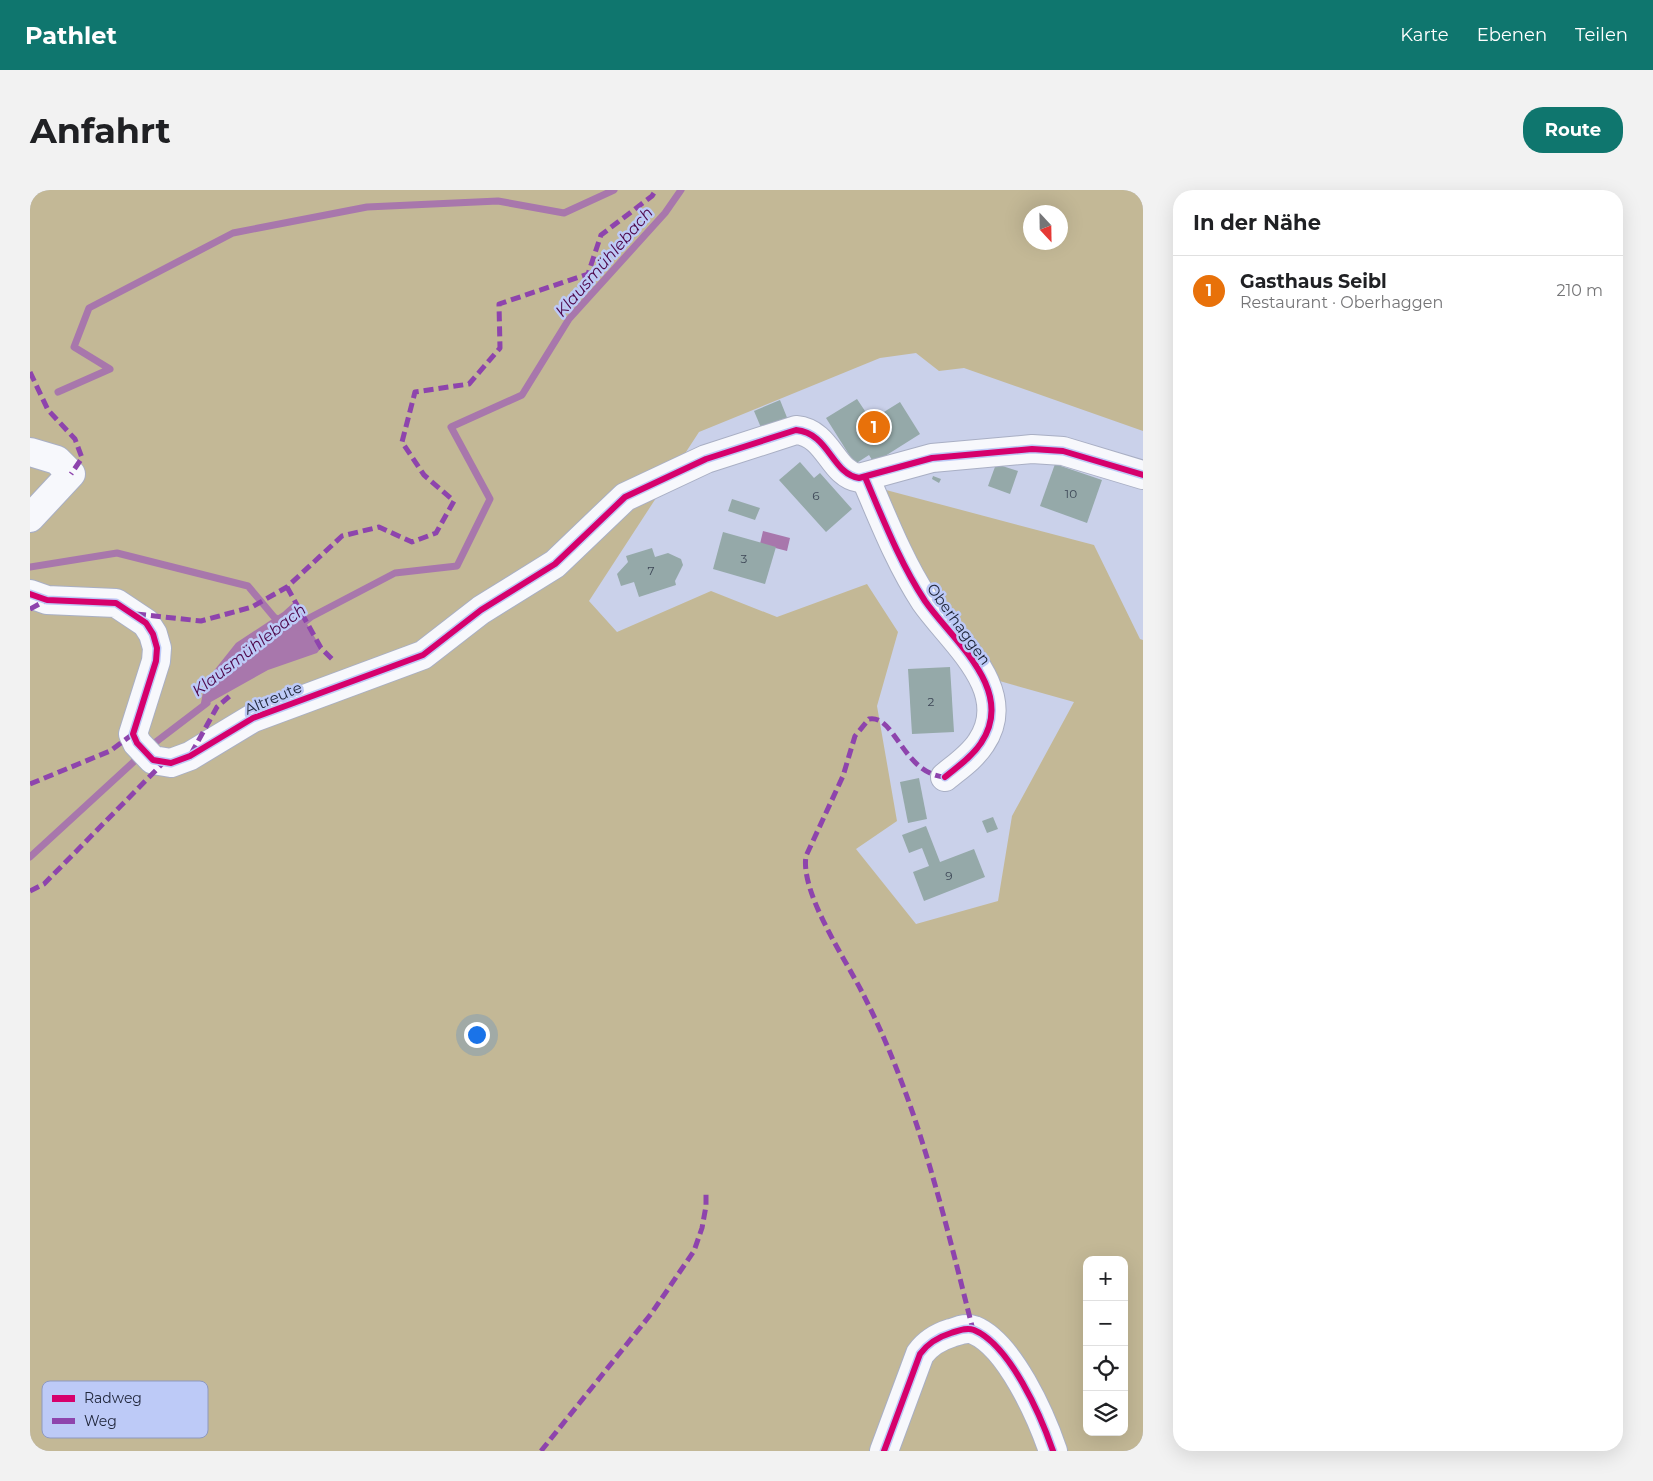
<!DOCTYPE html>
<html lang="de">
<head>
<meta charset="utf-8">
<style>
	body { margin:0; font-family:Montserrat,sans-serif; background:#f2f2f2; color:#202124 }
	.controls { position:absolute; right:15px; bottom:15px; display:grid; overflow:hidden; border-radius:10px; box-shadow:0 5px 20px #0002 }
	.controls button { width:45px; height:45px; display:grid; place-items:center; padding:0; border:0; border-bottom:1px solid #e0e0e0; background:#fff; color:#202124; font:25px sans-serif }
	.compass { position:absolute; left:993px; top:15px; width:45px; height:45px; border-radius:50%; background:#fff; box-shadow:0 5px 20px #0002; rotate:158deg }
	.you { position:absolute; left:446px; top:844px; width:18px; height:18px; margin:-12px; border:4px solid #fff; border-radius:50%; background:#1a73e8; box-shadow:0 0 0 8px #1a73e833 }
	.badge { display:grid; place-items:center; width:32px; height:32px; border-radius:50%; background:#0f766e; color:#fff; font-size:16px; font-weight:700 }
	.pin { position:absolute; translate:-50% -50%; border:2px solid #fff; box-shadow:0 1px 5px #0006 }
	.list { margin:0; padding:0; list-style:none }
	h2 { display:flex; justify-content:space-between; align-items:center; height:65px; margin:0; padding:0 20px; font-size:21px }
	h2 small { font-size:16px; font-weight:400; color:#757577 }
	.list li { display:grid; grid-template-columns:32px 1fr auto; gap:15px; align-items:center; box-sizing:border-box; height:70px; padding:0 20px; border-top:1px solid #e0e0e0 }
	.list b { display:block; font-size:19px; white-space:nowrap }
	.list p { margin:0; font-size:16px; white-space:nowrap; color:#757577 }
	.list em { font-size:16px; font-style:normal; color:#757577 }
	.icon { flex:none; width:28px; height:28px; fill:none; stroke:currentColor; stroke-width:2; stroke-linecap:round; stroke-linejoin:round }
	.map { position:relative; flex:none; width:1113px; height:1261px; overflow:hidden; border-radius:20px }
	header { display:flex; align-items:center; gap:30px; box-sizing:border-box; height:70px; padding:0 25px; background:#0f766e; color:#fff }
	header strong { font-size:24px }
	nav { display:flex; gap:28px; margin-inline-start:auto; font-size:18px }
	.intro { display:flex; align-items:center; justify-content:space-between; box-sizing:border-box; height:120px; padding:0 30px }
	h1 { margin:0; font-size:35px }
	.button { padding:12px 22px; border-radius:20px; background:#0f766e; color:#fff; font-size:18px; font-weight:700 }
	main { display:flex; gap:30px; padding:0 30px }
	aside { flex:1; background:#fff; border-radius:20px; box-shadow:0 5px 20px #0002 }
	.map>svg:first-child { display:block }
	.green { fill:#c3b896; fill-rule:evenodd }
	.water { fill:#a877ac }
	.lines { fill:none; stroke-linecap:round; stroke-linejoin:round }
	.stream { stroke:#a877ac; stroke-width:7 }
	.building { fill:#95a9a9 }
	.street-casing { stroke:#a9afc4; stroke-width:30 }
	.secondary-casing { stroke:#a9afc4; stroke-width:30 }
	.street { stroke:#f7f8fc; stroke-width:28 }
	.secondary { stroke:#f7f8fc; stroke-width:28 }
	.quiet { stroke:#8e44ad; stroke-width:5; stroke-dasharray:10 5; stroke-linecap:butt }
	.cycleway-casing { stroke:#bdcaf7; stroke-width:9 }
	.cycleway { stroke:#d6006c; stroke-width:6 }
	.labels { text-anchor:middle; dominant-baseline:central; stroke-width:5; stroke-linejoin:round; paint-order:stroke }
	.number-label { font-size:12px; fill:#3e4857 }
	.street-label { font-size:15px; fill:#21273c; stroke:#bdcaf7 }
	.water-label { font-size:16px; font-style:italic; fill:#4d0548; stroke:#bdcaf7 }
	.key { fill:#bdcaf7; stroke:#8e99bf; stroke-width:1 }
	.key-label { font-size:14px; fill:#21273c }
</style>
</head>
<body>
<header>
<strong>Pathlet</strong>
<nav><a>Karte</a><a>Ebenen</a><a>Teilen</a></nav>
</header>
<div class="intro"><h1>Anfahrt</h1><a class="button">Route</a></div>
<main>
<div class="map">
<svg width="1113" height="1261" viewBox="0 0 1113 1261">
	<rect width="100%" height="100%" fill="#cad1ea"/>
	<!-- green -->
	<path class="green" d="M0 0H1113V241L934 178 909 181 886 163 850 168 669 242 559 411 587 442 681 401 747 427 837 394 868 442 847 516 867 631 826 659 886 734 968 711 982 626 1044 512 966 490 892 390 856 300 1064 355 1110 449 1113 450V1261H0ZM1001 22H1030V52H1001ZM1057 1070H1094V1242H1057Z"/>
	<!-- water -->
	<g class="water">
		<polygon points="733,341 760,348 757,361 730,354"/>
		<polygon points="264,412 291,458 287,463 238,480 170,518 175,492 206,453 253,422"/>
	</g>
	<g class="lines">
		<!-- stream -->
		<g class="stream">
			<polyline points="28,202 80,179 44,157 59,118 203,43 337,17 468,11 534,23 584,0"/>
			<polyline points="0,377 87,363 218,396 244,427 251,431"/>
			<polyline points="268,437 281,427 365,383 427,376 460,309 421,237 492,205 539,129 635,23 651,0"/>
			<polyline points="118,558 177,513"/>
			<polyline points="0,667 110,566"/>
		</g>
	</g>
	<!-- building -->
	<g class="building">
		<polygon points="827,209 841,230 870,212 890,244 844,273 839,265 825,274 796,228"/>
		<polygon points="750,210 758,230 732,240 724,221"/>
		<polygon points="770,272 784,288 790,283 822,319 796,342 749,290"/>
		<polygon points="966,274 988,281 980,304 958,296"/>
		<polygon points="1025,274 1072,290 1057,333 1010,316"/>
		<polygon points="903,286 911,289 909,293 902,289"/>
		<polygon points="702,309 730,318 725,330 698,321"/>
		<polygon points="693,342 746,357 735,394 683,379"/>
		<polygon points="622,358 625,367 638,363 651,369 653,375 645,391 646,395 609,407 604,392 591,396 587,384 598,372 596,366"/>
		<polygon points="920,477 924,542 882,544 878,479"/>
		<polygon points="889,588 897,629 878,633 870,592"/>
		<polygon points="963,627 968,639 957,643 952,631"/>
		<polygon points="896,636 910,672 944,659 955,687 894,711 883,682 899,676 892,658 879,663 872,645"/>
	</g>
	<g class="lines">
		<defs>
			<g id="street">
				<polyline points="0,262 27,270 41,284 0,328"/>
				<path d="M835 287C853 329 870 373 895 411 922 450 987 500 951 553 942 567 927 577 915 587"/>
				<path d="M0 404 17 410 86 413 116 433 123 444 127 458 126 471 103 544 107 553 123 570 141 573 160 566 223 528 393 465 451 420 525 374 595 307 676 269 766 240C799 243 802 284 829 288L902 268 1002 259 1033 261 1113 285"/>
			</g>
			<path id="secondary" d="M854 1261 890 1164C898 1153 908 1147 921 1143 928 1141 936 1137 944 1140 980 1155 1011 1226 1023 1261"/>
		</defs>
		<!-- street casing -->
		<use href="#street" class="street-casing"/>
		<!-- secondary casing -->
		<use href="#secondary" class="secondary-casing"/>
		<!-- street -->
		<use href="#street" class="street"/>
		<!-- secondary -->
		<use href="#secondary" class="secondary"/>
		<!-- quiet -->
		<g class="quiet">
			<polyline points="0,182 18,220 45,249 52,268 41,284"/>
			<polyline points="257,397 291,458 303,470"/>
			<polyline points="0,419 17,410"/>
			<polyline points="106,424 171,431 222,417 257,397 312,346 349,337 382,352 406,343 424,311 394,285 372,252 385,202 439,194 470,158 469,114 558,84 571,45 622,6 626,0"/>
			<polyline points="161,564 187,517 201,505"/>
			<path d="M915 587C873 584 865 524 839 529L825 546 813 586 776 666C770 703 816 770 833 804 887 909 914 1026 943 1140"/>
			<polyline points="0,594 80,561 103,544"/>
			<polyline points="0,701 14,694 133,573"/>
			<polyline points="511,1261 621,1124 664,1061 672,1038 676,1016 676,1001"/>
		</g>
		<defs>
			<g id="cycleway">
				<path d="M835 287C853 329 870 373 895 411 922 450 987 500 951 553 942 567 927 577 915 587"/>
				<path d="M0 404 17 410 86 413 116 433 123 444 127 458 126 471 103 544 107 553 123 570 141 573 160 566 223 528 393 465 451 420 525 374 595 307 676 269 766 240C799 243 802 284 829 288L902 268 1002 259 1033 261 1113 285"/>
				<path d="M854 1261 890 1164C898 1153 908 1147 921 1143 928 1141 936 1137 944 1140 980 1155 1011 1226 1023 1261"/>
			</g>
		</defs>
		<!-- cycleway casing -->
		<use href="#cycleway" class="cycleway-casing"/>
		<!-- cycleway -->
		<use href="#cycleway" class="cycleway"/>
	</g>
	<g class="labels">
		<!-- number labels -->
		<g class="number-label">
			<text x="1041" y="303">10</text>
			<text x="786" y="305">6</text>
			<text x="714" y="368">3</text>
			<text x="621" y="380">7</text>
			<text x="901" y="511">2</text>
			<text x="919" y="685">9</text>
		</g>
		<!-- street labels -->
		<g class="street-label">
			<text transform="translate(929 434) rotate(54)">Oberhaggen</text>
			<text transform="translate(243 508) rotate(-23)">Altreute</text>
		</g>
		<!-- water labels -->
		<g class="water-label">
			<text transform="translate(574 72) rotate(-49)">Klausmühlebach</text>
			<text transform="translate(219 460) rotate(-38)">Klausmühlebach</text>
		</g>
	</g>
	<!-- legend -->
	<rect x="12" y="1191" width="166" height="57" rx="8" class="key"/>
	<rect x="22" y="1205" width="23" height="7" fill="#d6006c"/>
	<rect x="22" y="1228" width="23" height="6" fill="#8e44ad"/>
	<g class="key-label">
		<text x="54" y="1213">Radweg</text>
		<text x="54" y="1236">Weg</text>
	</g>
</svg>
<div class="controls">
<button>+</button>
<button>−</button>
<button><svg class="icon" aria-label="locate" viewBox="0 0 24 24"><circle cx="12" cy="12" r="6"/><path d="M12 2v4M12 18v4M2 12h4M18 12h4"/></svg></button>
<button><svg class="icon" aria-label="layers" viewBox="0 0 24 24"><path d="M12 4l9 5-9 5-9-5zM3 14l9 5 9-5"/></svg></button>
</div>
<svg class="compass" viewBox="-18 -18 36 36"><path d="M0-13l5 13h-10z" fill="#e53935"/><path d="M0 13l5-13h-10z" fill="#757577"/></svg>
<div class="you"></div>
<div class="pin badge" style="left:844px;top:237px;background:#e8710a">1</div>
</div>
<aside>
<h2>In der Nähe<small></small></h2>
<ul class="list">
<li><span class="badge" style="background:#e8710a">1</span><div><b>Gasthaus Seibl</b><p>Restaurant · Oberhaggen</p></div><em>210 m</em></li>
</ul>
</aside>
</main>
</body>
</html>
